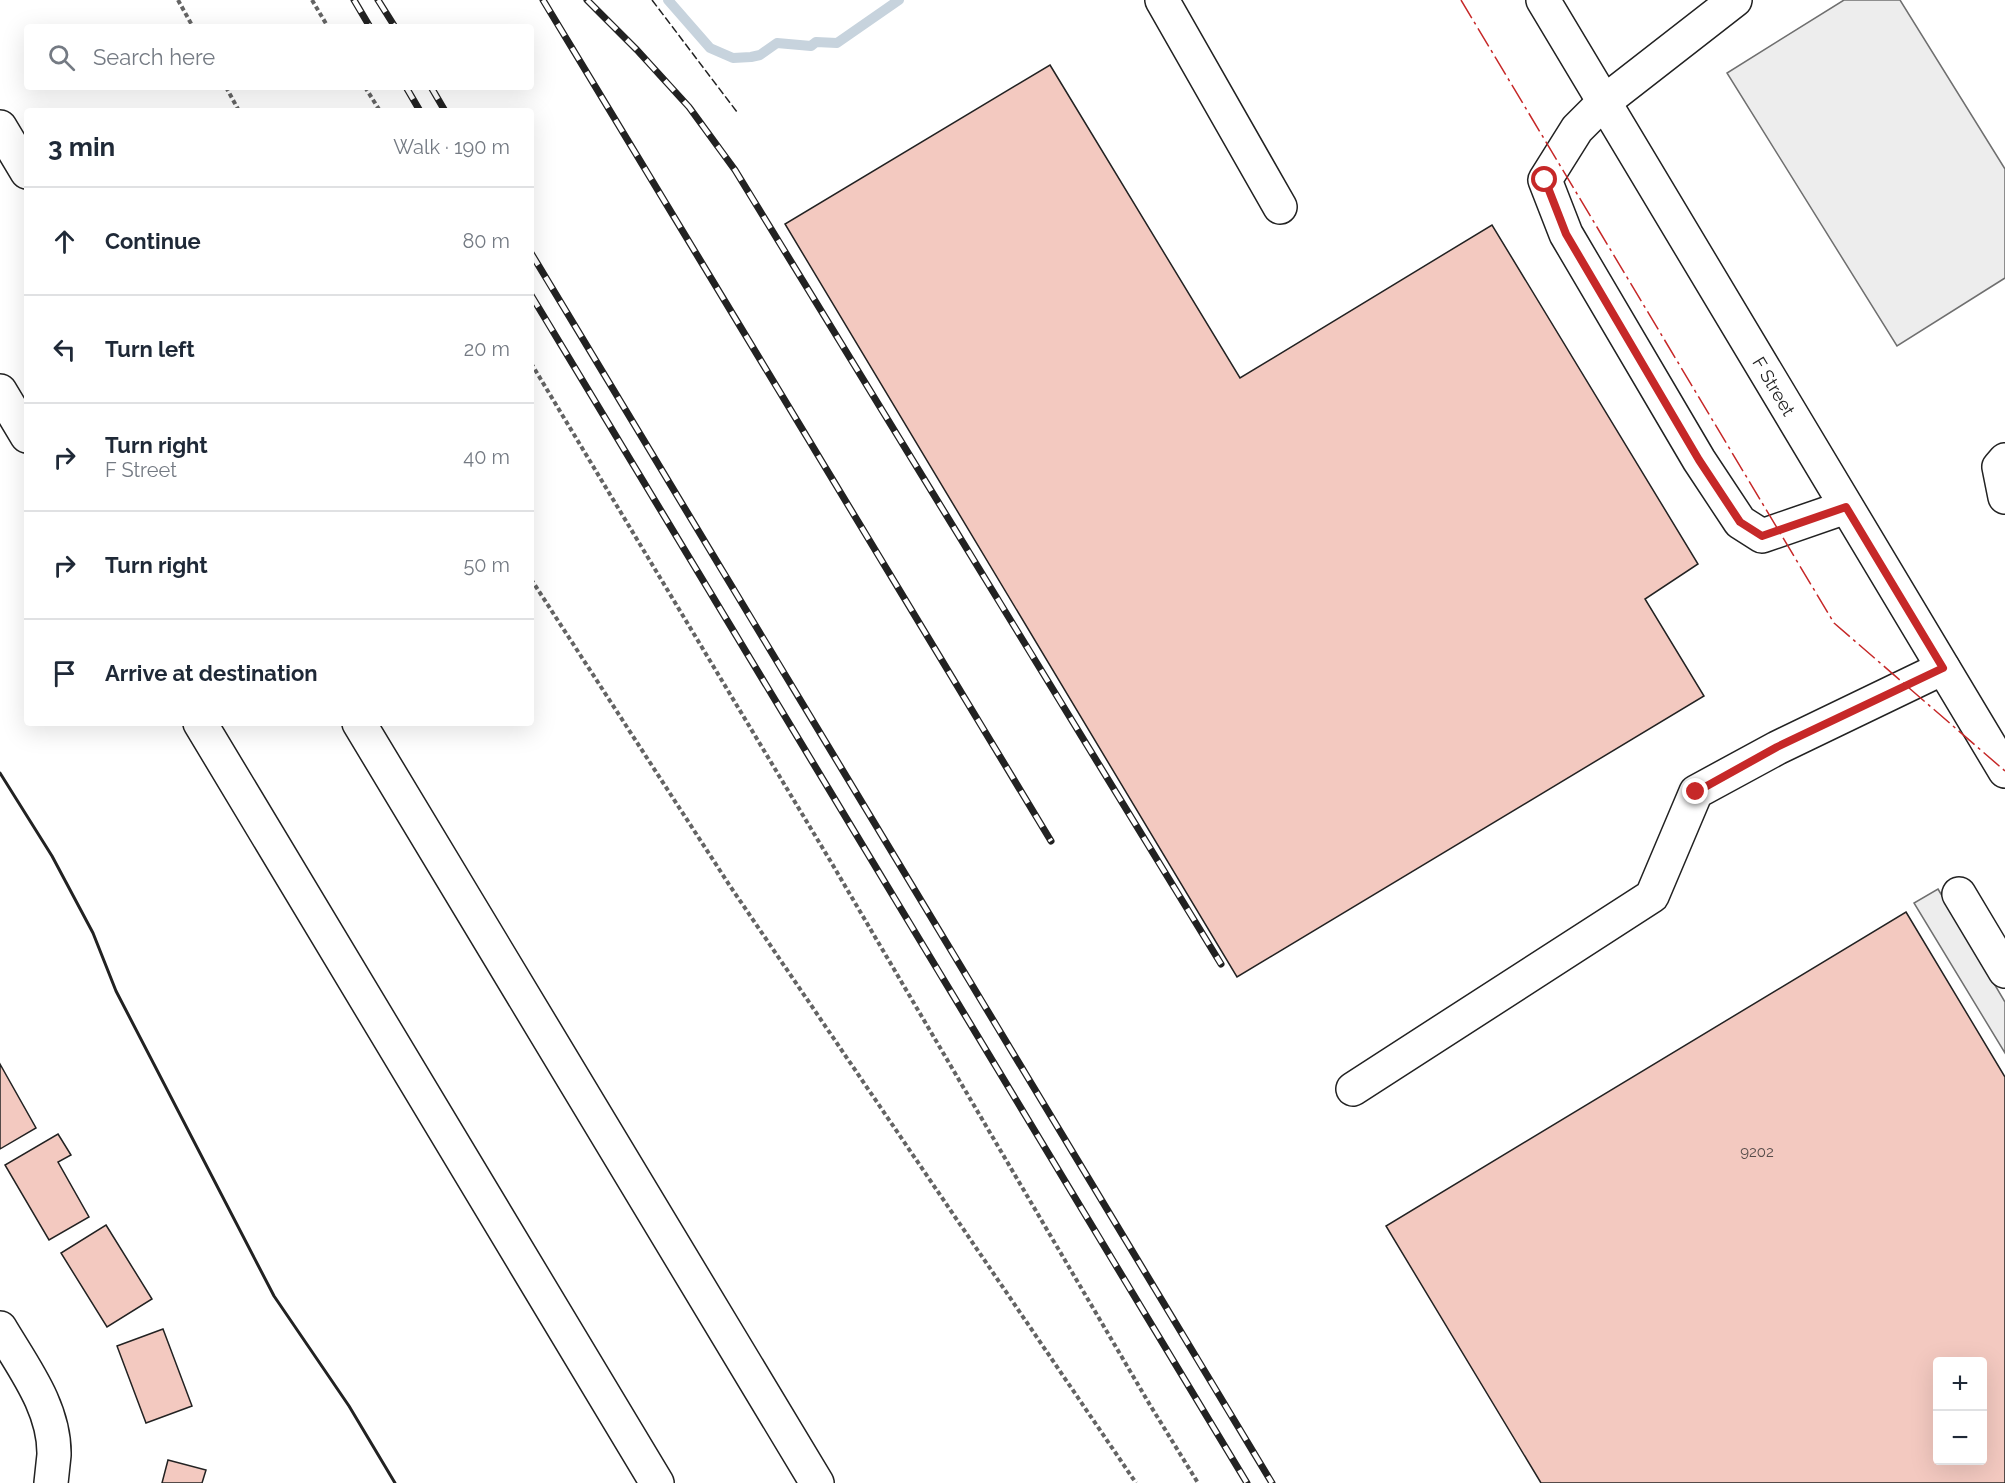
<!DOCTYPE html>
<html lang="en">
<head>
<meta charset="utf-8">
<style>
	body { margin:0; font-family:Raleway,sans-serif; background:#f6f6f7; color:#1f2937 }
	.controls { position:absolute; right:18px; bottom:18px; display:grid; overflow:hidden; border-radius:6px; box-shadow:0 6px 24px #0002 }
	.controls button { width:54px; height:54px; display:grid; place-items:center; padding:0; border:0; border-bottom:2px solid #e0e1e3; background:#fff; color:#1f2937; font:30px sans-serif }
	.stop { position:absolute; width:18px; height:18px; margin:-14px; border:4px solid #c62828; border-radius:50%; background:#fff }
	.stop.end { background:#c62828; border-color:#fff; box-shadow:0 2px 6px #0008 }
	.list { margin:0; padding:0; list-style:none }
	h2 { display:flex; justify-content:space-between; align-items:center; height:78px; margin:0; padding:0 24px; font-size:26px }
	h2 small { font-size:20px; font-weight:400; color:#747a83 }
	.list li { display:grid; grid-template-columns:39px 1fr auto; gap:18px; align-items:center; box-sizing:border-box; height:108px; padding:0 24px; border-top:2px solid #e0e1e3 }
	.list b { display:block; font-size:22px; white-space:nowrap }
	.list p { margin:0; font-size:20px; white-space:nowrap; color:#747a83 }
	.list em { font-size:20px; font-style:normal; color:#747a83 }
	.icon { flex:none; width:33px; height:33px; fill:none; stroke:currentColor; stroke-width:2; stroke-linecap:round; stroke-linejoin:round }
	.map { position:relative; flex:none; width:2005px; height:1483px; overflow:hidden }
	.search { position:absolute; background:#fff; box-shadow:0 6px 24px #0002; left:24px; top:24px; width:510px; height:66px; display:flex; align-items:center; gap:15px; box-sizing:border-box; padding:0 21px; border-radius:6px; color:#747a83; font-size:22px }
	.panel { position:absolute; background:#fff; box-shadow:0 6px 24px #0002; left:24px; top:108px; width:510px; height:618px; border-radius:6px }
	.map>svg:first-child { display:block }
	.parking { fill:#ededed; stroke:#6f6f6f; stroke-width:1.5 }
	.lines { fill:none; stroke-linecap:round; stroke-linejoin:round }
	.stream { stroke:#c7d3dd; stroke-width:10 }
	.building { fill:#f3c9c0; stroke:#222; stroke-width:1.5; fill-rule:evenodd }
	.minor-casing { stroke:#222; stroke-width:36 }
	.highway-casing { stroke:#222; stroke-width:36 }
	.path { stroke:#646464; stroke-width:4; stroke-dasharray:4.5 3; stroke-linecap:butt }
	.minor { stroke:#fff; stroke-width:33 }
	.highway { stroke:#fff; stroke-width:33 }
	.rail-casing { stroke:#222; stroke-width:7 }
	.rail { stroke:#fff; stroke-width:4.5; stroke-dasharray:14; stroke-linecap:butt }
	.fence { stroke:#222; stroke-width:1.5; stroke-dasharray:8 3; stroke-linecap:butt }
	.wall { stroke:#222; stroke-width:3 }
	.power { stroke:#c62828; stroke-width:1.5; stroke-dasharray:21 4.5 3 4.5; stroke-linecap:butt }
	.route { stroke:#c62828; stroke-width:8 }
	.labels { text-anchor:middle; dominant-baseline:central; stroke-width:4.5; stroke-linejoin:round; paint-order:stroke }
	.number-label { font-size:15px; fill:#564c4a }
	.street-label { font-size:18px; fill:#222; stroke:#fff }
</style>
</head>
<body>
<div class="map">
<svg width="2005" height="1483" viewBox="0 0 2005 1483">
	<rect width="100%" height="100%" fill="#fff"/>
	<!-- parking -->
	<g class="parking">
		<polygon points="1844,0 1900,0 2005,169 2005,278 1897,346 1727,73"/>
		<polygon points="1938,889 2005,1002 2005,1053 1914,903"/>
	</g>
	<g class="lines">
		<!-- stream -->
		<polyline class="stream" points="668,0 710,48 733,58 751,57 760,55 777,43 811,46 816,42 837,43 899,0"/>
	</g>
	<!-- building -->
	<g class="building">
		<polygon points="1050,65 1240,378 1492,225 1698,564 1645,599 1704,696 1237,977 785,224"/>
		<path d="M1906 912 2005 1077V1483H1541L1386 1226ZM1938 1362H1982V1460H1938Z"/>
		<polygon points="0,1064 36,1128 0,1149"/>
		<polygon points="58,1134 71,1155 58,1162 89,1217 49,1240 5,1165"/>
		<polygon points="106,1225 152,1299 107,1327 61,1253"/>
		<polygon points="163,1329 192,1406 146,1423 117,1346"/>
		<polygon points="168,1460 206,1470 202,1483 162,1483"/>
	</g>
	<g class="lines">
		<defs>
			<g id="minor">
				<polyline points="1162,0 1280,207"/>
				<path id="s1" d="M1543 0 2005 771"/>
				<polyline points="1735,0 1604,102 1577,129 1545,180 1566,234 1699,460 1740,522 1762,536 1846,507"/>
				<polyline points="2005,460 1999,467 2005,497"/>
				<polyline points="1959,894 2005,971"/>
				<polyline points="1353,1089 1652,896 1696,792 1777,748 1943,668"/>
				<path d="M0 1328C23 1367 55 1408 54 1455 53 1464 52 1474 51 1483"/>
			</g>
			<g id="highway">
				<polyline points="0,127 27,172"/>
				<polyline points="0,391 27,436"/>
				<polyline points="200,723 657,1483"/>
				<polyline points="359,723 817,1483"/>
			</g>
		</defs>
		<!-- minor casing -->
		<use href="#minor" class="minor-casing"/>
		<!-- highway casing -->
		<use href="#highway" class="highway-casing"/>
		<!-- path -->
		<g class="path">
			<polyline points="178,0 193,27"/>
			<polyline points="312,0 328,27"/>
			<polyline points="226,87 239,111"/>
			<polyline points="365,87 380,111"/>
			<polyline points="531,363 831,862 1150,1405 1198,1483"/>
			<polyline points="531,579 730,886 1136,1483"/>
		</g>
		<!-- minor -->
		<use href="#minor" class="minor"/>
		<!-- highway -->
		<use href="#highway" class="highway"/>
		<defs>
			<g id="rail">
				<polyline points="354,0 370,27"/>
				<polyline points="378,0 395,27"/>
				<polyline points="543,0 1051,841"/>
				<polyline points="587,0 637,50 689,107 735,170 1221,964"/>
				<polyline points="406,87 420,111"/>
				<polyline points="431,87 445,111"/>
				<polyline points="531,253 1272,1483"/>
				<polyline points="531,295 1247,1483"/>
			</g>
		</defs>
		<!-- rail casing -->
		<use href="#rail" class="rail-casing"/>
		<!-- rail -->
		<use href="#rail" class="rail"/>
		<!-- fence -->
		<polyline class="fence" points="652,0 737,112"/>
		<!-- wall -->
		<polyline class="wall" points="0,773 52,856 93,933 116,991 274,1296 349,1406 395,1483"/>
		<!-- power -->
		<polyline class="power" points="1461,0 1834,623 2005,771"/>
	</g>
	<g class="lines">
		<!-- route -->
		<polyline class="route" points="1545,180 1566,234 1699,460 1740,522 1762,536 1846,507 1943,668 1777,747 1696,792"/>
	</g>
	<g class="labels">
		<!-- number labels -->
		<g class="number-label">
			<text x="1757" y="1152">9202</text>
		</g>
		<!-- street labels -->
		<g class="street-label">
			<text stroke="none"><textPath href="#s1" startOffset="450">F Street</textPath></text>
		</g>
	</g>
</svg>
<div class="controls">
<button>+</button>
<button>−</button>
</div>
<div class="stop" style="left:1545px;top:180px"></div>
<div class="stop end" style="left:1696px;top:792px"></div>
<div class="search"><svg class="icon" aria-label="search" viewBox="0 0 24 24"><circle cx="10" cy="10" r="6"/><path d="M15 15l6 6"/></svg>Search here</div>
<section class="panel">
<h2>3 min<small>Walk · 190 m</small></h2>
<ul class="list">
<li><svg class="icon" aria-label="ahead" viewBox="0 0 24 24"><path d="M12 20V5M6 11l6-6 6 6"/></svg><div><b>Continue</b></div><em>80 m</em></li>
<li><svg class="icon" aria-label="left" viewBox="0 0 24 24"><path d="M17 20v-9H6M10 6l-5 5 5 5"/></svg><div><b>Turn left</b></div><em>20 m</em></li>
<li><svg class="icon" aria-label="right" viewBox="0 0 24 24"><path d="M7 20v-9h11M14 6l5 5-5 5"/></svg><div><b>Turn right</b><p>F Street</p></div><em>40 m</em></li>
<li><svg class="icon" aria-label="right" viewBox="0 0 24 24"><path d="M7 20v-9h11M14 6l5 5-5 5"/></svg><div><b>Turn right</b></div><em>50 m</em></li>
<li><svg class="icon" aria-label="arrive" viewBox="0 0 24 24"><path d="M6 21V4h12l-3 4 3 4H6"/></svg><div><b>Arrive at destination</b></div></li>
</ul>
</section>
</div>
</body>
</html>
